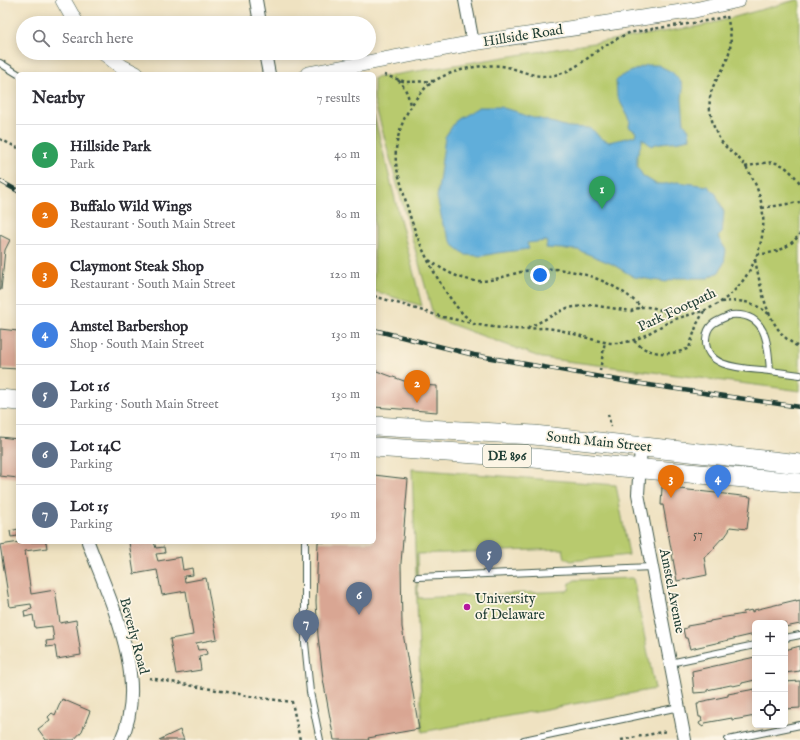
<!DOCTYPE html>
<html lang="en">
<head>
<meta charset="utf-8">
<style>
	body { margin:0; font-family:"IM FELL English",serif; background:#f2f2f3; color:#2b2b33 }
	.controls { position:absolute; right:12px; bottom:12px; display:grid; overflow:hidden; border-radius:6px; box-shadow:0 2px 10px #0003 }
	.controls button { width:36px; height:36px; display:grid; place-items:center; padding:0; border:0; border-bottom:1px solid #e1e1e2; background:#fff; color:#2b2b33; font:20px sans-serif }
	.you { position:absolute; left:540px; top:275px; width:14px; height:14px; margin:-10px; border:3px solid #fff; border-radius:50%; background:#1a73e8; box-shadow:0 0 0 6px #1a73e833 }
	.badge { display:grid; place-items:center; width:26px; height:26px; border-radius:50%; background:#1a73e8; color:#fff; font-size:13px; font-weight:700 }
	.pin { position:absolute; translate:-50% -33px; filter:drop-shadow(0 1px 2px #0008) }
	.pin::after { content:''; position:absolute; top:21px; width:14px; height:12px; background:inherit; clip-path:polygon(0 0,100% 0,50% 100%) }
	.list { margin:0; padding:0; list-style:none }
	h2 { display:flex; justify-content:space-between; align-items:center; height:52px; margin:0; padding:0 16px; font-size:17px }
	h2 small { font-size:13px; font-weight:400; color:#7c7c81 }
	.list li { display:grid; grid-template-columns:26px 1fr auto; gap:12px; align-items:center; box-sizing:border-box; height:60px; padding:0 16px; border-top:1px solid #e1e1e2 }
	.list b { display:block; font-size:15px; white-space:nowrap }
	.list p { margin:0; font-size:13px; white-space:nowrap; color:#7c7c81 }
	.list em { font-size:13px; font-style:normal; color:#7c7c81 }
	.icon { flex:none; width:22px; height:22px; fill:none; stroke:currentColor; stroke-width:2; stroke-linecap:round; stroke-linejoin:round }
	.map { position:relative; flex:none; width:800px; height:740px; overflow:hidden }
	.search { position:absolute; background:#fff; box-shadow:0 2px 10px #0003; left:16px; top:16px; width:360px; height:44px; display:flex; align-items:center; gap:10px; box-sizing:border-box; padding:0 14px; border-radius:22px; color:#7c7c81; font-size:15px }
	.panel { position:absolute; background:#fff; box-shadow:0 2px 10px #0003; left:16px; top:72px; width:360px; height:472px; border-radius:6px }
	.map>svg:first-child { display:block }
	.green { fill:#b8ca6e; stroke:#6c8451 }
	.water { fill:#61aeda; stroke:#407687 }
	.building { fill:#d9a693 }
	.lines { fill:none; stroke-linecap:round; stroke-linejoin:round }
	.service-casing { stroke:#3e5649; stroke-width:8 }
	.minor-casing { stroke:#3e5649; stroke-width:14 }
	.tertiary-casing { stroke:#3e5649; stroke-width:16 }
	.primary-casing { stroke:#3e5649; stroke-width:20 }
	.path { stroke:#3e5649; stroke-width:2.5; stroke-dasharray:3 3; stroke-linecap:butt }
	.service { stroke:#fff; stroke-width:6 }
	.minor { stroke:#fff; stroke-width:12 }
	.tertiary { stroke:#fff; stroke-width:15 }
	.primary { stroke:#fff; stroke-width:19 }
	.rail-casing { stroke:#1f3d34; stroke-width:4.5 }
	.rail { stroke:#fcf5e5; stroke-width:3; stroke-dasharray:9; stroke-linecap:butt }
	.poi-dot { fill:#b5179e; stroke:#fcf5e5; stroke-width:1.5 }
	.labels { text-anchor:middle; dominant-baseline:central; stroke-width:3.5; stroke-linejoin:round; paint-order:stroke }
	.number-label { font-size:12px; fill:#4e574c }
	.shield { fill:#fcf5e5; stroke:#617469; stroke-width:1 }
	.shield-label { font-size:13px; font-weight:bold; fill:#1f3d34 }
	.street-label { font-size:14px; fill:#1f3d34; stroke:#fcf5e5 }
	.poi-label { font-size:14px; fill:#1f3d34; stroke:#fcf5e5; text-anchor:start }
</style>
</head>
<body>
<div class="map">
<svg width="800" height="740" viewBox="0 0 800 740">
	<rect width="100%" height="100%" fill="#fcf5e5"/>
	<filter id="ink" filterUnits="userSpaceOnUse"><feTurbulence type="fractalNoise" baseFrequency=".025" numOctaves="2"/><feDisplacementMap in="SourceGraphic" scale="8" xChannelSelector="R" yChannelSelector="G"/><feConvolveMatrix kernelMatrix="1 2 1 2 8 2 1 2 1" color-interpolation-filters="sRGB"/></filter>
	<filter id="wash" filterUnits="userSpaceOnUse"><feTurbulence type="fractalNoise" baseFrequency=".012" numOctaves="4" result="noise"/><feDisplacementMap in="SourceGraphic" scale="16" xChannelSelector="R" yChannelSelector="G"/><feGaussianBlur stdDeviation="0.9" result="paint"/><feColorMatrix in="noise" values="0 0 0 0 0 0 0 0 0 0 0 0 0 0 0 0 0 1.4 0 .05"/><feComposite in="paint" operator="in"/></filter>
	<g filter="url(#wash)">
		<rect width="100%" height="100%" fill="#efe2c1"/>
		<!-- green -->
		<g class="green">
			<polygon points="796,0 800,0 800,391 779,388 542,358 434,318 374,100 374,78 706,25"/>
			<polygon points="374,116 422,306 374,291"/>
			<polygon points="412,469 616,485 629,555 571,561 565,558 563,549 417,554 418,598 566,591 569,590 570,583 575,580 633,578 655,689 422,732"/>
		</g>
		<!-- water -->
		<path class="water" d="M646 65H658L672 72 681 82 683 89 682 99 684 123 689 130 690 138C678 144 663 140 651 146L642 138V142L637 155V166L643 176 656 184H665L677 182 708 186 716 194 724 212 722 233 718 237 726 250 724 263 719 272 708 278H677L666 282 634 277 612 264 578 250 546 248 547 241 527 243 529 249 497 253 482 256 466 255 453 245 443 225 437 197 445 137 457 119 479 107H500L568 127 589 128 594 131 600 138 609 142 635 136 636 132 629 127 630 120 617 96 616 81 621 76Z"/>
		<g id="blocks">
			<!-- building -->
			<g class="building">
				<polygon points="0,235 10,240 5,250 1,290 0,290"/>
				<polygon points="0,329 18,331 18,369 0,368"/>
				<polygon points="374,370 415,385 437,386 437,412 374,407"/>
				<polygon points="0,437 18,439 18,478 0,476"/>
				<polygon points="374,475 408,479 401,563 402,627 419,729 368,738 369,740 334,740 323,679 318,636 316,602 318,542 374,542"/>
				<polygon points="662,487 751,497 747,529 730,527 729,531 724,538 723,537 714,547 715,548 704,557 707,575 677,581 663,505 661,505"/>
				<polygon points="18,529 18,536 11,537 10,531"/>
				<polygon points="20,542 46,542 47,548 25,551 31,594 55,590 60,623 76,620 81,655 57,659 55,646 47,647 46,641 54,640 52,626 35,628 33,615 25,617 24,611 32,609 31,604 10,607 0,545"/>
				<polygon points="129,542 154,542 156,548 164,547 165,553 156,554 158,561 181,557 183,570 192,568 193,575 184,576 185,582 206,578 217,639 196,643 198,650 206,649 207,654 199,656 201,670 176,674 170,639 193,635 186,591 162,595 157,570 134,574"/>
				<polygon points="796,600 796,601 800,600 800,624 785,627 785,623 755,623 755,634 690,649 687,638 685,638 683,629 687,628 687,626 710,622 710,621 721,619 720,618 744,614 743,612 752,610 752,612 754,611 754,610"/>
				<polygon points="800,646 800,671 785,673 785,650"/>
				<polygon points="755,657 755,680 742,683 742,684 733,686 731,685 707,690 707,692 694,693 692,671"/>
				<polygon points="800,681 800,708 785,709 785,682"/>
				<polygon points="755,689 755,716 739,719 732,720 732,718 705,723 703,727 700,725 699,723 702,721 701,717 699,717 697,704 699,704 699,702 728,696 728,694"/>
				<polygon points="62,699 90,711 82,731 74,740 46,740 38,729 50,720 48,717 52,713 55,715"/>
				<polygon points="180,730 184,740 159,740"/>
			</g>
		</g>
	</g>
	<g filter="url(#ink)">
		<use href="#blocks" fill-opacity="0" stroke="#3e5649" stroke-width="1"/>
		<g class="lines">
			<defs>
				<g id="service">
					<polyline points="0,63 18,74"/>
					<path d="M731 315C767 312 768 344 770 371 748 368 704 370 706 339 707 323 717 321 731 315Z"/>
					<polyline points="770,371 800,375"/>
					<polyline points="305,542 305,643 310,692 320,740"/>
					<polyline points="418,577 652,567"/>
					<polyline points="785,638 800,635"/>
					<polyline points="670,663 755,645"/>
					<polyline points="524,740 679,707"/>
					<polyline points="728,740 800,725"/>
				</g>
				<g id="minor">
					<polyline points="256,0 260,23"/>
					<polyline points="465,0 473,43"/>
					<polyline points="265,53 269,74"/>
					<polyline points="641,447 638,494 685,740"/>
					<path d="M88 542C110 601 150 679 121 740"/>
				</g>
				<g id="tertiary">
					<polyline points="63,0 76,23"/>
					<polyline points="104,53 122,67 136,74"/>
					<polyline points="308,74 473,43 695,10 738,0"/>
				</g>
				<g id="primary">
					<polyline points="0,399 18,401"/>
					<polyline points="374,426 534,435 800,464"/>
					<polyline points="374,447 534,458 611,466 800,483"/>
				</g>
			</defs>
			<!-- service casing -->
			<use href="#service" class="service-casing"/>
			<!-- minor casing -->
			<use href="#minor" class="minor-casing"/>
			<!-- tertiary casing -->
			<use href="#tertiary" class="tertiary-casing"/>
			<!-- primary casing -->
			<use href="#primary" class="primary-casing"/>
			<!-- path -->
			<g class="path">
				<path d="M727 16C730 30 733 41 728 56 722 78 707 84 710 110 712 123 716 137 726 147 731 152 738 157 743 163 757 181 765 206 763 229 760 261 740 294 710 308 698 314 684 315 671 321 650 331 637 344 612 343 589 341 567 329 544 328 534 328 524 330 514 329 505 329 495 327 485 326 481 325 477 325 474 324 473 323 466 316 465 316 444 295 423 254 413 225 409 214 406 202 403 191 401 182 397 172 396 163 393 135 410 97 434 81 452 70 486 62 507 67 520 70 533 77 547 76 574 75 590 53 613 41 618 38 624 35 629 33 636 31 645 31 652 29 677 25 702 23 727 16Z"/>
				<polyline points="384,75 406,82 434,81"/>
				<path d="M398 80C406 88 409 96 410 107"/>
				<polyline points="0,139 18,148"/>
				<path d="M745 167C774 160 781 158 800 183"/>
				<polyline points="762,208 800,202"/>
				<path d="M757 254C775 254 789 248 800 234"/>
				<path d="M429 260C443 270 458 279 476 281 494 282 512 273 530 270 567 264 615 280 641 307 657 307 662 309 673 320"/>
				<path d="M755 260C761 287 765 319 787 339 791 342 795 346 800 347"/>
				<polyline points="374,296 443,317 472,323"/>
				<path d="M721 302C743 300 752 301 769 314"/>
				<polyline points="528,328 567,308 591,305 631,311 641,307"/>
				<path d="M634 341C638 344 643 349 648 350 660 355 677 354 689 348L697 324 704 311"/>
				<polyline points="600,371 605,341"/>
				<polyline points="608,414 611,427"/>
				<polyline points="149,678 261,698 292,702 300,740"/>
				<polyline points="621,740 667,731"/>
			</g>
			<!-- service -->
			<use href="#service" class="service"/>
			<!-- minor -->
			<use href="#minor" class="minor"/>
			<!-- tertiary -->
			<use href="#tertiary" class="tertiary"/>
			<!-- primary -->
			<use href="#primary" class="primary"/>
			<defs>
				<g id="rail">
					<polyline points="0,181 18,191"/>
					<polyline points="374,330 474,355 635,383 800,407"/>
				</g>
			</defs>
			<!-- rail casing -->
			<use href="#rail" class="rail-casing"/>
			<!-- rail -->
			<use href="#rail" class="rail"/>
		</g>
	</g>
	<!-- markers -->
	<circle class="poi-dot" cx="467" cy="607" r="4"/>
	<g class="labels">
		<!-- number labels -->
		<g class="number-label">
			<text x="698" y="534">57</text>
		</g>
		<!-- shield labels -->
		<rect class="shield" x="483" y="445" width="48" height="22" rx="3"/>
		<g class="shield-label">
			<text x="507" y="456">DE 896</text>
		</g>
		<!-- street labels -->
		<g class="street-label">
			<text transform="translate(523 36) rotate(-9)">Hillside Road</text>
			<text transform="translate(677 310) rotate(-25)">Park Footpath</text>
			<text transform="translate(599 442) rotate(6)">South Main Street</text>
			<text transform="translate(672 591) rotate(79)">Amstel Avenue</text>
			<text transform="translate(134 636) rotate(75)">Beverly Road</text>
		</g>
		<!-- poi labels -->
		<g class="poi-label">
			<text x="475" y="599">University<tspan x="475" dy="16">of Delaware</tspan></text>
		</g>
	</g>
</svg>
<div class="controls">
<button>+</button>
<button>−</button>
<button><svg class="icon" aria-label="locate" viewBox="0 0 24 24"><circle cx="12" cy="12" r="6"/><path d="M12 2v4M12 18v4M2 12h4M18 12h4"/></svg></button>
</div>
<div class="you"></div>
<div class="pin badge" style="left:602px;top:209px;background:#2e9e5b">1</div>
<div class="pin badge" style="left:417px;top:403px;background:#e8710a">2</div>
<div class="pin badge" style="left:671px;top:498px;background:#e8710a">3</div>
<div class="pin badge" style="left:718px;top:498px;background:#3f7fe0">4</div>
<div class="pin badge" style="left:489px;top:573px;background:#5c6f8a">5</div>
<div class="pin badge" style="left:359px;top:615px;background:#5c6f8a">6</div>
<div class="pin badge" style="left:306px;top:643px;background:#5c6f8a">7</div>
<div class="search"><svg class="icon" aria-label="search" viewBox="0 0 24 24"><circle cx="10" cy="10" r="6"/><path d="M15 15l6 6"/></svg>Search here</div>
<section class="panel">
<h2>Nearby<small>7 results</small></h2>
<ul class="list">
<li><span class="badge" style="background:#2e9e5b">1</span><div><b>Hillside Park</b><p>Park</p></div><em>40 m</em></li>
<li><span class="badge" style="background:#e8710a">2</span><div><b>Buffalo Wild Wings</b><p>Restaurant · South Main Street</p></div><em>80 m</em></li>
<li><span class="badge" style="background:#e8710a">3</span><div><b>Claymont Steak Shop</b><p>Restaurant · South Main Street</p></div><em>120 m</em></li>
<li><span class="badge" style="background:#3f7fe0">4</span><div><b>Amstel Barbershop</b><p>Shop · South Main Street</p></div><em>130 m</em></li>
<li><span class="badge" style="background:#5c6f8a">5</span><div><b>Lot 16</b><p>Parking · South Main Street</p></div><em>130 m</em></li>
<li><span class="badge" style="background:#5c6f8a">6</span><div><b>Lot 14C</b><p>Parking</p></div><em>170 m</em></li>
<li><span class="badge" style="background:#5c6f8a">7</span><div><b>Lot 15</b><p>Parking</p></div><em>190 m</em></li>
</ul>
</section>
</div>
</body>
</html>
